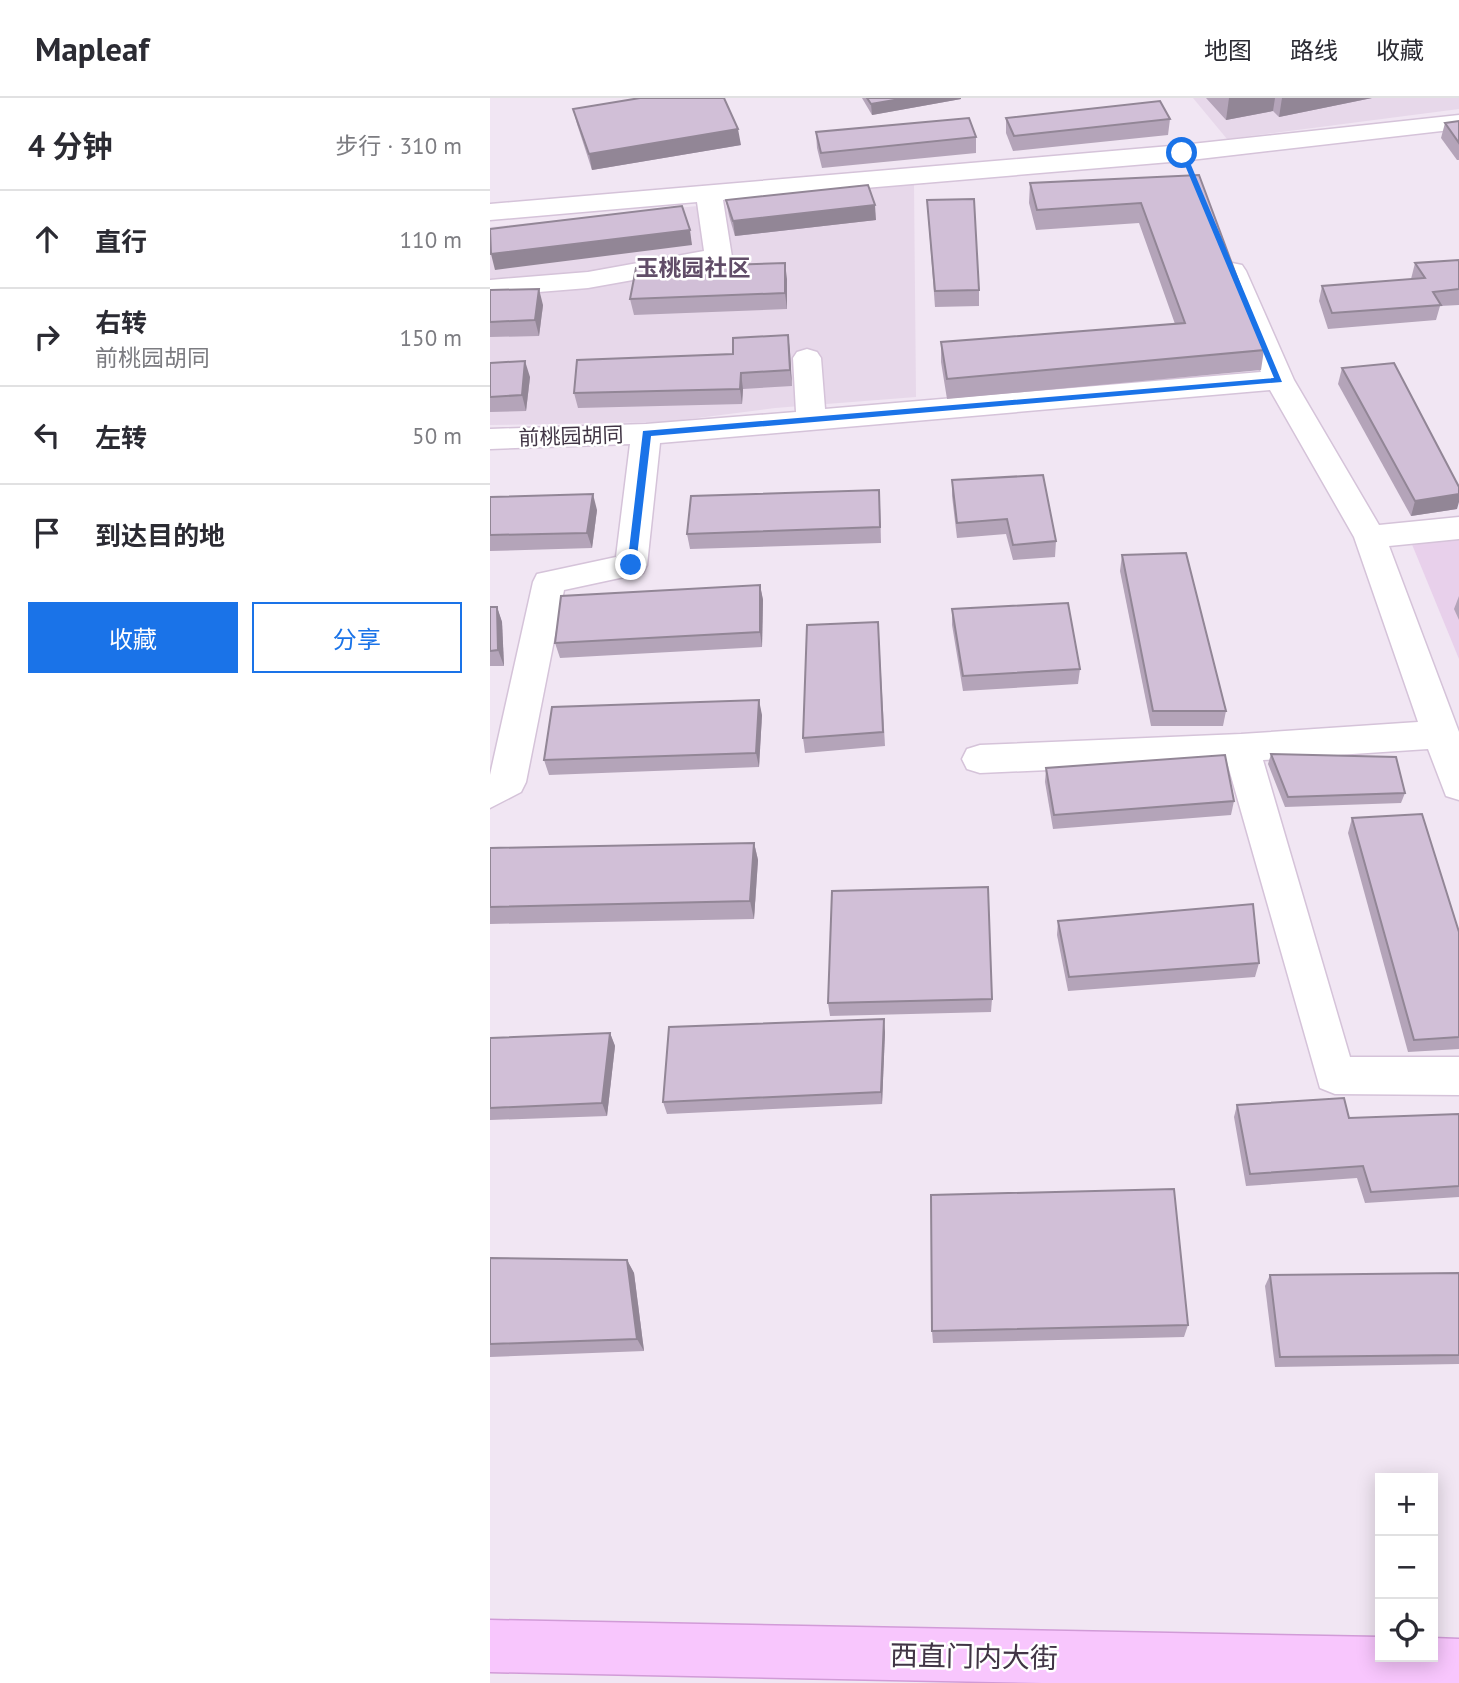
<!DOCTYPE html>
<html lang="zh">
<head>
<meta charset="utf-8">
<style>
	body { margin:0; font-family:"PT Sans","Noto Sans SC",sans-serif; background:#f7f7f7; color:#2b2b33 }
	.controls { position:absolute; right:21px; bottom:21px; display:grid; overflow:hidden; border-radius:0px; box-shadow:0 4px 18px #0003 }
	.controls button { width:63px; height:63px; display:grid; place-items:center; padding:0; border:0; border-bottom:2px solid #e1e1e2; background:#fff; color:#2b2b33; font:35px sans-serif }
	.stop { position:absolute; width:21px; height:21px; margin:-16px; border:5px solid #1a73e8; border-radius:50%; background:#fff }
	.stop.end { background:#1a73e8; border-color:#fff; box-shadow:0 2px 7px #0008 }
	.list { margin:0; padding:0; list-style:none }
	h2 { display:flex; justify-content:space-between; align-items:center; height:91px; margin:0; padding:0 28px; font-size:30px }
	h2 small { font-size:23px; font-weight:400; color:#7c7c81 }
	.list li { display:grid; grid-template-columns:46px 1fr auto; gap:21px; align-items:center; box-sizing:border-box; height:98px; padding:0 28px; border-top:2px solid #e1e1e2 }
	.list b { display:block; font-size:26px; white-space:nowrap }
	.list p { margin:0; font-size:23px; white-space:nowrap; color:#7c7c81 }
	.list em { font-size:23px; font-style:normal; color:#7c7c81 }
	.actions { display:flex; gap:14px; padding:21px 28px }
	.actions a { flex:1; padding:16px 0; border:2px solid #1a73e8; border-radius:0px; text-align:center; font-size:24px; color:#1a73e8 }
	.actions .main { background:#1a73e8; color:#fff }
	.icon { flex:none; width:38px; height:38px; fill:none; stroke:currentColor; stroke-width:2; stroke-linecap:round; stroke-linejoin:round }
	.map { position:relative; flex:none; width:969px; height:1585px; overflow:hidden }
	header { display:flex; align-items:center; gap:42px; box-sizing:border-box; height:98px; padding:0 35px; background:#fff; border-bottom:2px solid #e1e1e2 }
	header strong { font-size:33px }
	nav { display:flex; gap:38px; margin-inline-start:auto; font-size:24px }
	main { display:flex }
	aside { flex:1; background:#fff }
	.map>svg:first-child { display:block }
	.residential { fill:#e7d8ea }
	.education { fill:#e8d0eb }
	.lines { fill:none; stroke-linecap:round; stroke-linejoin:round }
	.street-casing { stroke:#d5c3d9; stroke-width:3 }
	.secondary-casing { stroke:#d19bd7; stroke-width:3 }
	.street { fill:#fff; fill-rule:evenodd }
	.secondary { fill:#f8c6fd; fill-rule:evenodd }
	.wall { fill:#b4a4b9 }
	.shaded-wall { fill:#928696 }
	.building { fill:#d1bfd7; stroke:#928696; stroke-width:2 }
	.route { fill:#1a73e8 }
	.labels { text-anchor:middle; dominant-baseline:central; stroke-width:5; stroke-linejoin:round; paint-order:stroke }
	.far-street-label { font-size:21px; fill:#413545; stroke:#fff }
	.far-quarter-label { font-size:23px; font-weight:bold; fill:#614d68; stroke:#fff }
	.near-street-label { font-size:28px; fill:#413545; stroke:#fff }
</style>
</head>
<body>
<header>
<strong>Mapleaf</strong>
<nav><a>地图</a><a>路线</a><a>收藏</a></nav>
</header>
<main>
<aside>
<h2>4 分钟<small>步行 · 310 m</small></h2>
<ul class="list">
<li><svg class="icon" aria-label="ahead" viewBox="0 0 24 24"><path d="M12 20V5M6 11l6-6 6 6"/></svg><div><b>直行</b></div><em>110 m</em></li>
<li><svg class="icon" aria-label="right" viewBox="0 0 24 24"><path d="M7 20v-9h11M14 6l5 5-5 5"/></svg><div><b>右转</b><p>前桃园胡同</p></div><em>150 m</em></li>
<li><svg class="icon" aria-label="left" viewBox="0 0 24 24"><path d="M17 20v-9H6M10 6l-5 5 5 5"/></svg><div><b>左转</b></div><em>50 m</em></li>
<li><svg class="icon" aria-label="arrive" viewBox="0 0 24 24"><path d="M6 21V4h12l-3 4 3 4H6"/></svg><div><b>到达目的地</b></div></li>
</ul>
<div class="actions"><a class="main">收藏</a><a>分享</a></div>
</aside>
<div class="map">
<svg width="969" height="1585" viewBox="0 0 969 1585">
	<rect width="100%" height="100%" fill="#f1e6f3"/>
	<!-- residential -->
	<g class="residential">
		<polygon points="703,0 969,0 969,11 737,41"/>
		<polygon points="424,86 426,299 285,310 176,324 0,327 0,129"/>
	</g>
	<!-- education -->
	<polygon class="education" points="969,439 969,561 921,444"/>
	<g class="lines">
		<defs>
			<g id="street">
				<polygon points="969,17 969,31 692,63 233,102 242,159 238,165 98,190 0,198 0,182 98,174 214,153 207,104 0,122 0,106 692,47"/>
				<polygon points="742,165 752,167 756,173 804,282 889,427 969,419 969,441 899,448 969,634 969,702 956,698 938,651 773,662 860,959 969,959 969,997 845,996 830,990 737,664 490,675 477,671 472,661 477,651 490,647 751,636 928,624 864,439 780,292 170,345 157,467 153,475 74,492 36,684 31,694 0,710 0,677 43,484 47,476 126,459 140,346 0,351 0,331 156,326 306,314 303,260 307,254 317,251 327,254 331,260 335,311 771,274 728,173 732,167"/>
			</g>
			<polygon id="secondary" points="0,1522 890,1539 890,1559 943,1559 943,1540 969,1541 969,1585 553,1585 0,1574"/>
		</defs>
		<!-- street casing -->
		<use href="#street" class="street-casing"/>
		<!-- secondary casing -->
		<use href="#secondary" class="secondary-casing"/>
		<!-- street -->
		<use href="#street" class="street"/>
		<!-- secondary -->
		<use href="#secondary" class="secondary"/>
	</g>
	<!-- wall -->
	<g class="wall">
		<polygon points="372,0 471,0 471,1 382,17"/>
		<polygon points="716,0 882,0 789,19 783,13 736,22"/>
		<polygon points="83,11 251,47 102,72 87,26"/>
		<polygon points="516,20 680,21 678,37 523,53 516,35"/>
		<polygon points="969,23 969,62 967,62 951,40 955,25"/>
		<polygon points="326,34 486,39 486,55 332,70 327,50"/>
		<polygon points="709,77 774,252 771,272 457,301 451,264 451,244 685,226 649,125 546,132 539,105 540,85"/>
		<polygon points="236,102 386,122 245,138 239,118"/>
		<polygon points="437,102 489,192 489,208 445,209"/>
		<polygon points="969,162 969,207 950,208 946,222 838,231 829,203 832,188 921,181 925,165"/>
		<polygon points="297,181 297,211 144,217 140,201"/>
		<polygon points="0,192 53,207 49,238 0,239"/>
		<polygon points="298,237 302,288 253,291 252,306 88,310 84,295 243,256"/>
		<polygon points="0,265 40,279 36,313 0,314"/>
		<polygon points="852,270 967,411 921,418 848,286"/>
		<polygon points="462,382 566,443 565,459 523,462 516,436 467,440 462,398"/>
		<polygon points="0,399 107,412 102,450 0,453"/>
		<polygon points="390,407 391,445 200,451 197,436"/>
		<polygon points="632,457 736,613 733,628 661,628 630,473"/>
		<polygon points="270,487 273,502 272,549 70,560 65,545"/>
		<polygon points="969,498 969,522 964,511"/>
		<polygon points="0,509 7,509 12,524 14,568 0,568"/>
		<polygon points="462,511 590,571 588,586 473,593 462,527"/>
		<polygon points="389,539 395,648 315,655 313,640"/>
		<polygon points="272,617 269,669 59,677 54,662"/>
		<polygon points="781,656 915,695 911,705 795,709 778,666"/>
		<polygon points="556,670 744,703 741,717 563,731 555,684"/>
		<polygon points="862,720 969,834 969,951 918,954 858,735"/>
		<polygon points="264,745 268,762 264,821 0,826 0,750"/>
		<polygon points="568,823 769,865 765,879 578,893 567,837"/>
		<polygon points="502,901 501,914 340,918 338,905"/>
		<polygon points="395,934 392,1006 177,1016 173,1004"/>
		<polygon points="120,935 125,948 117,1018 0,1022 0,940"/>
		<polygon points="747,1007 859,1020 969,1016 969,1099 875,1105 867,1080 756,1088 744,1019"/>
		<polygon points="0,1160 137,1162 144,1175 154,1253 0,1259"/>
		<polygon points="969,1175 969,1266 785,1269 775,1188 780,1177"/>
		<polygon points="698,1227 694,1239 443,1245 442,1233"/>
	</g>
	<!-- shaded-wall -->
	<g class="shaded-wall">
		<polygon points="416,0 471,0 471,1 382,17 381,6"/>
		<polygon points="739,0 785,0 783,13 736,22"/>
		<polygon points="792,0 882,0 789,19"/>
		<polygon points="248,31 251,47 102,72 99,56"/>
		<polygon points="385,107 386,122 245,138 243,123"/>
		<polygon points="200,132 202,147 5,172 1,156"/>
		<polygon points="295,165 297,181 297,211 295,195"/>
		<polygon points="49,191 53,207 49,238 45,222"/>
		<polygon points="298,237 300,253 302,288 300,272"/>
		<polygon points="35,263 40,279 36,313 32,297"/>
		<polygon points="251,275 253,291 252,306 250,291"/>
		<polygon points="103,396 107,412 102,450 97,435"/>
		<polygon points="969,396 969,404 967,411 921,418 925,403"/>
		<polygon points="270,487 273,502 272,549 270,534"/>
		<polygon points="7,509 12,524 14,568 8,552"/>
		<polygon points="269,602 272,617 269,669 266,655"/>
		<polygon points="264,745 268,762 264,821 260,803"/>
		<polygon points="394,921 395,934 392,1006 391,994"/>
		<polygon points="120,935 125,948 117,1018 112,1005"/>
		<polygon points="137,1162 144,1175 154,1253 147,1241"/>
	</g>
	<!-- building -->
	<g class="building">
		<polygon points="150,0 234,0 248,31 99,56 83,11"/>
		<polygon points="377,0 416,0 381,6"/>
		<polygon points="670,3 680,21 524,38 516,20"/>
		<polygon points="479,20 486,39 331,55 326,34"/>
		<polygon points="969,23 969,45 955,25"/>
		<polygon points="709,77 774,252 457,281 451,244 695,225 651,105 547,112 540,85"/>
		<polygon points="378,87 385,107 243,123 236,102"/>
		<polygon points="484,101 489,192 445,193 437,102"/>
		<polygon points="192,108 200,132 1,156 0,131"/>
		<polygon points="969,162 969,191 943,194 951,207 842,215 832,188 935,180 925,165"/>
		<polygon points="295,165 295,195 140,201 146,170"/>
		<polygon points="49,191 45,222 0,224 0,192"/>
		<polygon points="298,237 300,272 251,275 250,291 84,295 87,262 243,256 243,240"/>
		<polygon points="35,263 32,297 0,299 0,265"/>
		<polygon points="904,265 969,389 969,396 925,403 852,270"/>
		<polygon points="553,377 566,443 523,447 517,421 467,425 462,382"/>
		<polygon points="389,392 390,429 197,436 201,398"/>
		<polygon points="103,396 97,435 0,437 0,399"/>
		<polygon points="696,455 736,613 663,613 632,457"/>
		<polygon points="270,487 270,534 65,545 71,498"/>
		<polygon points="578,505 590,571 473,578 462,511"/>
		<polygon points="0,509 7,509 8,552 0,553"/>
		<polygon points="388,524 393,634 313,640 317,527"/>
		<polygon points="269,602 266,655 54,662 62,609"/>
		<polygon points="781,656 906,659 915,695 798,699"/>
		<polygon points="735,657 744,703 564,717 556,670"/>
		<polygon points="932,716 969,834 969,939 924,942 862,720"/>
		<polygon points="264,745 260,803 0,809 0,750"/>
		<polygon points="498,789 502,901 338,905 342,793"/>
		<polygon points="763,806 769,865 579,879 568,823"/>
		<polygon points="394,921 391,994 173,1004 179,929"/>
		<polygon points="120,935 112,1005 0,1010 0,940"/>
		<polygon points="854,1000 859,1020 969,1016 969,1088 881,1094 873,1068 760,1076 747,1007"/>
		<polygon points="684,1091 698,1227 442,1233 441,1097"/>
		<polygon points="0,1160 137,1162 147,1241 0,1246"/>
		<polygon points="969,1175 969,1257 790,1259 780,1177"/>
	</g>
	<!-- route -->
	<polygon class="route" points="689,53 696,55 792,284 161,338 146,467 137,469 153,333 784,280"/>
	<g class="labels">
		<!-- far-street labels -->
		<g class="far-street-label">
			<text transform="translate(81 338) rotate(-2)">前桃园胡同</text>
		</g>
		<!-- far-quarter labels -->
		<g class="far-quarter-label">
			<text x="203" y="169">玉桃园社区</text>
		</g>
		<!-- near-street labels -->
		<g class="near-street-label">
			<text transform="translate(484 1558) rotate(1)">西直门内大街</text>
		</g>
	</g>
</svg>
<div class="controls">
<button>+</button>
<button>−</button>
<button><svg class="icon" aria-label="locate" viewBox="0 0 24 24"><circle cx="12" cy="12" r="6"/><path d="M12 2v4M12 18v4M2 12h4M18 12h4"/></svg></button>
</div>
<div class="stop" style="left:692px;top:55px"></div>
<div class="stop end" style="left:141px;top:467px"></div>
</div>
</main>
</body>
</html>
